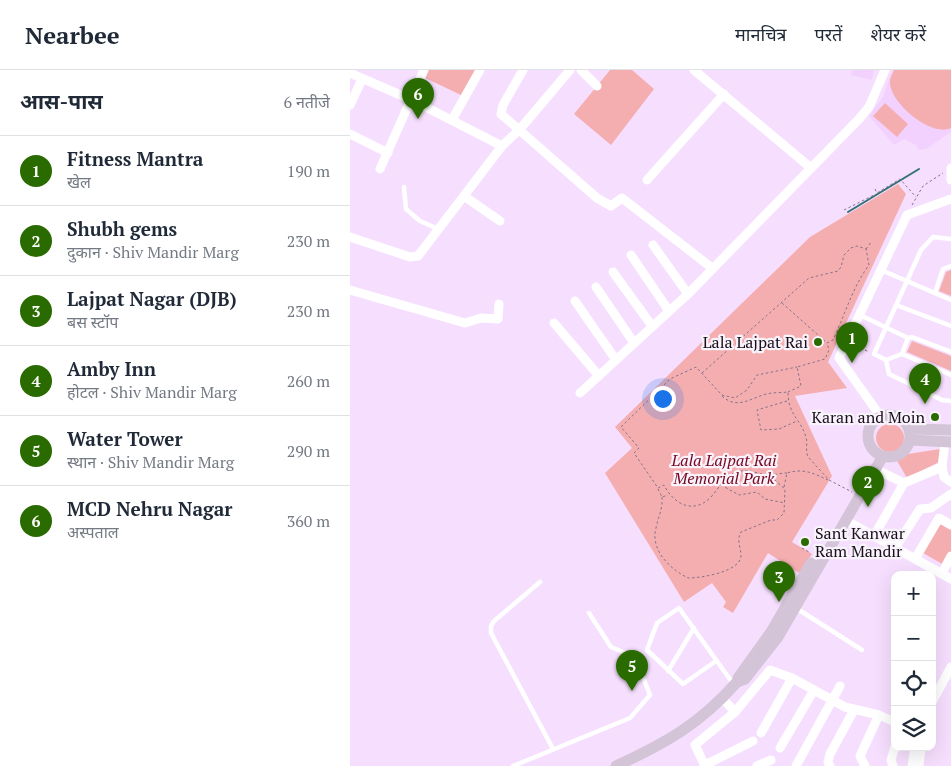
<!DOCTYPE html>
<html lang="hi">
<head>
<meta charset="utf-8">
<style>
	body { margin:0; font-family:"PT Serif","Noto Sans Devanagari",serif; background:#f2f2f3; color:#1f2937 }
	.controls { position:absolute; right:15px; bottom:15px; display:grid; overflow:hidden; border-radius:10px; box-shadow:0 5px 20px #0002 }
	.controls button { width:45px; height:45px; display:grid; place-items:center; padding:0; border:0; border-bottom:1px solid #e0e1e3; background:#fff; color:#1f2937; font:25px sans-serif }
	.you { position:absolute; left:312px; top:328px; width:18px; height:18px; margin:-12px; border:4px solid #fff; border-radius:50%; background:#1a73e8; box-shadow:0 0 0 8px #1a73e833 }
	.badge { display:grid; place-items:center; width:32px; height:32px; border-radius:50%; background:#2a6b00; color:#fff; font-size:16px; font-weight:700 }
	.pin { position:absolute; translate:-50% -41px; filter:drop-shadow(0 1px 2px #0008) }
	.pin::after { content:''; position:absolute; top:26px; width:18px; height:15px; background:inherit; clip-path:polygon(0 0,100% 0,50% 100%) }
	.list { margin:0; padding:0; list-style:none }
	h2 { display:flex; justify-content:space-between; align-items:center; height:65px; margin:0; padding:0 20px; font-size:21px }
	h2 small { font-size:16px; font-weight:400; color:#747a83 }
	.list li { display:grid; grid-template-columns:32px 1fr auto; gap:15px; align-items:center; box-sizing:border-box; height:70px; padding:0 20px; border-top:1px solid #e0e1e3 }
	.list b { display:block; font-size:19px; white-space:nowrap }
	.list p { margin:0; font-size:16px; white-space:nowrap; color:#747a83 }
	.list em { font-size:16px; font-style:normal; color:#747a83 }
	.icon { flex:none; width:28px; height:28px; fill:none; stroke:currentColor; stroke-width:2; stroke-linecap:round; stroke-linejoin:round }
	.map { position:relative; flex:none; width:601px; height:696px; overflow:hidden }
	header { display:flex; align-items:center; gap:30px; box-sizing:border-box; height:70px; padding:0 25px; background:#fff; border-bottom:1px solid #e0e1e3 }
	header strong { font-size:24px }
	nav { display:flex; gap:28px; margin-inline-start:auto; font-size:18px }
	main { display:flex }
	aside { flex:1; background:#fff }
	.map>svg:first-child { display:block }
	.built { fill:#f3d1ff }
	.green { fill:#f5aeb0 }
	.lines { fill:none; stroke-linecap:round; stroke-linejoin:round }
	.stream { stroke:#327177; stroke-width:2 }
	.path { stroke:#837389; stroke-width:1; stroke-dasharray:2.5 2.5; stroke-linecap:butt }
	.lane { stroke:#fff; stroke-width:4.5 }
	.street { stroke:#fff; stroke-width:9 }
	.secondary { stroke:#d3c4d8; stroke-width:11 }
	.poi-dot { fill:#2a6b00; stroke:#f9f3fb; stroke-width:2 }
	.labels { text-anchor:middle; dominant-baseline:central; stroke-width:4.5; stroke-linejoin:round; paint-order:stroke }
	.poi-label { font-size:16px; fill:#180e1b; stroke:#f9f3fb; text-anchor:end }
	.park-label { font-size:16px; font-style:italic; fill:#770721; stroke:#f9f3fb }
</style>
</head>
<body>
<header>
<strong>Nearbee</strong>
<nav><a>मानचित्र</a><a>परतें</a><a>शेयर करें</a></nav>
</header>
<main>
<aside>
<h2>आस-पास<small>6 नतीजे</small></h2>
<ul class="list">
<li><span class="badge">1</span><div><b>Fitness Mantra</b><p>खेल</p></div><em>190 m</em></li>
<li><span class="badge">2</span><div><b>Shubh gems</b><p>दुकान · Shiv Mandir Marg</p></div><em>230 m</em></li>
<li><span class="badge">3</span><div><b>Lajpat Nagar (DJB)</b><p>बस स्टॉप</p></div><em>230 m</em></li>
<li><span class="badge">4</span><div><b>Amby Inn</b><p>होटल · Shiv Mandir Marg</p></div><em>260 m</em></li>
<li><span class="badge">5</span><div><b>Water Tower</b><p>स्थान · Shiv Mandir Marg</p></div><em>290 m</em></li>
<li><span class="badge">6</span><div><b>MCD Nehru Nagar</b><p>अस्पताल</p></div><em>360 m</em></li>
</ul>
</aside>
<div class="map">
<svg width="601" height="696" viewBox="0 0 601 696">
	<rect width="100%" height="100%" fill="#f6dffe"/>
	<!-- built -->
	<g class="built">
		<polygon points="502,0 524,0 522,10 501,5"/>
		<polygon points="542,0 601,0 601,62 576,79 569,80 566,75 554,69 544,75 519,46 533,27"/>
	</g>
	<!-- green -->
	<g class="green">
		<polygon points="76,0 127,0 113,26 73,7"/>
		<polygon points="260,0 282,0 304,19 261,75 224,44"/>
		<path d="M544 0H601V58C582 68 538 32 540 11 540 8 543 3 544 0Z"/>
		<polygon points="535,33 558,54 547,67 523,46"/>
		<polygon points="548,114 556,124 478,292 497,318 445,326 482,406 442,472 462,484 449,503 418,483 383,543 373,537 376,532 362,513 334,532 255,403 282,378 265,357 460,167"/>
		<polygon points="601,200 601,226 589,221 596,202"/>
		<polygon points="562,271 601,286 601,301 557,282"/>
		<circle cx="540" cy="368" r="14"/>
		<polygon points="590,379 591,391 557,408 546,389 558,384"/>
		<polygon points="589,453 601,459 601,483 594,495 573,483"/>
	</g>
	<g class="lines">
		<!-- stream -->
		<polyline class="stream" points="498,142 569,99"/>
		<!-- path -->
		<g class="path">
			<polyline points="525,119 527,123 550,109 566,127"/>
			<polyline points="562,135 573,116 593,103"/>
			<polyline points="494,140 526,124"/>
			<polyline points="516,179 522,171"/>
			<polyline points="432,233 477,273"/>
			<polyline points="515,280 519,282"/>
			<path d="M352 303 459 208 488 201 491 197 494 185 501 178 507 176 516 179 519 195C502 218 495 245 483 270L477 273 479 280 475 289 447 297 451 316 438 322"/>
			<path d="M372 326C386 339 398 330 413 325 421 322 430 323 438 322 438 345 450 348 456 367 458 374 455 380 458 387L479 410 502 422"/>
			<polyline points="437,331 407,340 411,360 429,359 447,351"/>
			<path d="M437 403C431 403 424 405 418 405 407 404 398 398 387 402 372 407 370 418 360 428 342 445 323 433 314 415L308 418 284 383 289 378 271 357 320 309 346 297 372 325 385 328 397 320 407 305 447 297"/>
			<polyline points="371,415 389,425 407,422 415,429 435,433"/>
			<path d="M434 417 437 403C453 398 463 403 478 410"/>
			<polyline points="308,419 312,427 318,425"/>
			<path d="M312 427C313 439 308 447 306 458 300 480 320 499 338 508 351 508 390 502 391 486 391 477 386 470 391 462L421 450H427L434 443 435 419 419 405"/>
			<polyline points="452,478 459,482"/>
		</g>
		<!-- lane -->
		<g class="lane">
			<polyline points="54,117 56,139 70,151 88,159"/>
			<polyline points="531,200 601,230"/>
			<polyline points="585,223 593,199 601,196"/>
			<polyline points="546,235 601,256"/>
			<polyline points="510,245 558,268"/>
			<polyline points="601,282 562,267 558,268 552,284 601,305"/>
			<polyline points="552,284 536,290 524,284 571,180 583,167 601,169"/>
			<polyline points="536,290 539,304 592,330 601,331"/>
			<polyline points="190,512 144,551 141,556 141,563 203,679"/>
			<polyline points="446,538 512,580"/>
			<polyline points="366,591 333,614 297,580 307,553 329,538 384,615"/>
			<polyline points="318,601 344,558"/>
			<polyline points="163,696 280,648 300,625 285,587 261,577 239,543"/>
		</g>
		<!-- street -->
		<g class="street">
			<polyline points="173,0 153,35 151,44 247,128 261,136 272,128 362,198"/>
			<polyline points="231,0 247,16"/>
			<polyline points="344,0 461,98"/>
			<polyline points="0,3 62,30 152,76"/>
			<polyline points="0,35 12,9"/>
			<polyline points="102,50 130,0"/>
			<polyline points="0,64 38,83"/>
			<polyline points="601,98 601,110"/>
			<polyline points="30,99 74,0"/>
			<polyline points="297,110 374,24"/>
			<polyline points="114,126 150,151"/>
			<polyline points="0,167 60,187 68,186 152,76 170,59 220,0"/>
			<polyline points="303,175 338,224"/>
			<polyline points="281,185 319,241"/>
			<polyline points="263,202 302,256"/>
			<polyline points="246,217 284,273"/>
			<polyline points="0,220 115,253 131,248 148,249 149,234"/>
			<polyline points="225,231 266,290"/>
			<polyline points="204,253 249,306"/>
			<polyline points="230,323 338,224 509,49 519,37 535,0"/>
			<polyline points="531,347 489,288 557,145 601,129"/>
			<polyline points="592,397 594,407 601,412"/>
			<polyline points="525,399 554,413"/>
			<polyline points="495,450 601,509"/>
			<polyline points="524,466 554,413 592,397 595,372"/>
			<polyline points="545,478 570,439 581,438 601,424"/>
			<polyline points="565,489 589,448 601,455"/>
			<polyline points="592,503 601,486"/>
			<polyline points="373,629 385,642"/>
			<polyline points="582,632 601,597"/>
			<polyline points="411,663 442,608"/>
			<polyline points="430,678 464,620"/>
			<polyline points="355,695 403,671"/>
			<polyline points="355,696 345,675 385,642 420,600 442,608 495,637 529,645 545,652"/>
			<polyline points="407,696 421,690"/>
			<polyline points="446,696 490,616"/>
			<polyline points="480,696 478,692 480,684 504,640"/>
			<polyline points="515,696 510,686 529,645"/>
			<polyline points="543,696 541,690 545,677"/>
			<polyline points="562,696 565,677"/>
			<polyline points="569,696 571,677"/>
		</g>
		<!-- secondary -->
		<g class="secondary">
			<circle cx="539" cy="366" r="21"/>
			<polyline points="559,359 601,360"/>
			<polyline points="560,370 601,372"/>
			<polyline points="388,608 421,562 461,493"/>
			<path d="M266 696C316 673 350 654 387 612L395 609 428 567 533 386"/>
		</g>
	</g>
	<!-- markers -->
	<g class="poi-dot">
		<circle cx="468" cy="272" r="5"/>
		<circle cx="585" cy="347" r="5"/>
		<circle cx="455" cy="472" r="5"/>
	</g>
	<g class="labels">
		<!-- poi labels -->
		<g class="poi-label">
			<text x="458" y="272">Lala Lajpat Rai</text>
			<text x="575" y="347">Karan and Moin</text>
			<text x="465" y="463" text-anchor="start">Sant Kanwar<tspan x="465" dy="18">Ram Mandir</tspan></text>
		</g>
		<!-- park labels -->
		<g class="park-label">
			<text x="374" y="390">Lala Lajpat Rai<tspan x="374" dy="18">Memorial Park</tspan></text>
		</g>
	</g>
</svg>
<div class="controls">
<button>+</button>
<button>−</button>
<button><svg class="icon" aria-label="locate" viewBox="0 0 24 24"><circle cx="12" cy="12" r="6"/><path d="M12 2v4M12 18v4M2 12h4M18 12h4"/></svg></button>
<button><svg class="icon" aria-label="layers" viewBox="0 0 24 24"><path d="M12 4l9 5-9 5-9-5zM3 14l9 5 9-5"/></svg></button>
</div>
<div class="you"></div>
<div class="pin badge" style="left:502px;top:293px">1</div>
<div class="pin badge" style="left:518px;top:437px">2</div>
<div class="pin badge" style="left:429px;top:532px">3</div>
<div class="pin badge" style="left:575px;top:334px">4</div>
<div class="pin badge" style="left:282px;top:621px">5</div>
<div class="pin badge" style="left:68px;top:49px">6</div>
</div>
</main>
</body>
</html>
